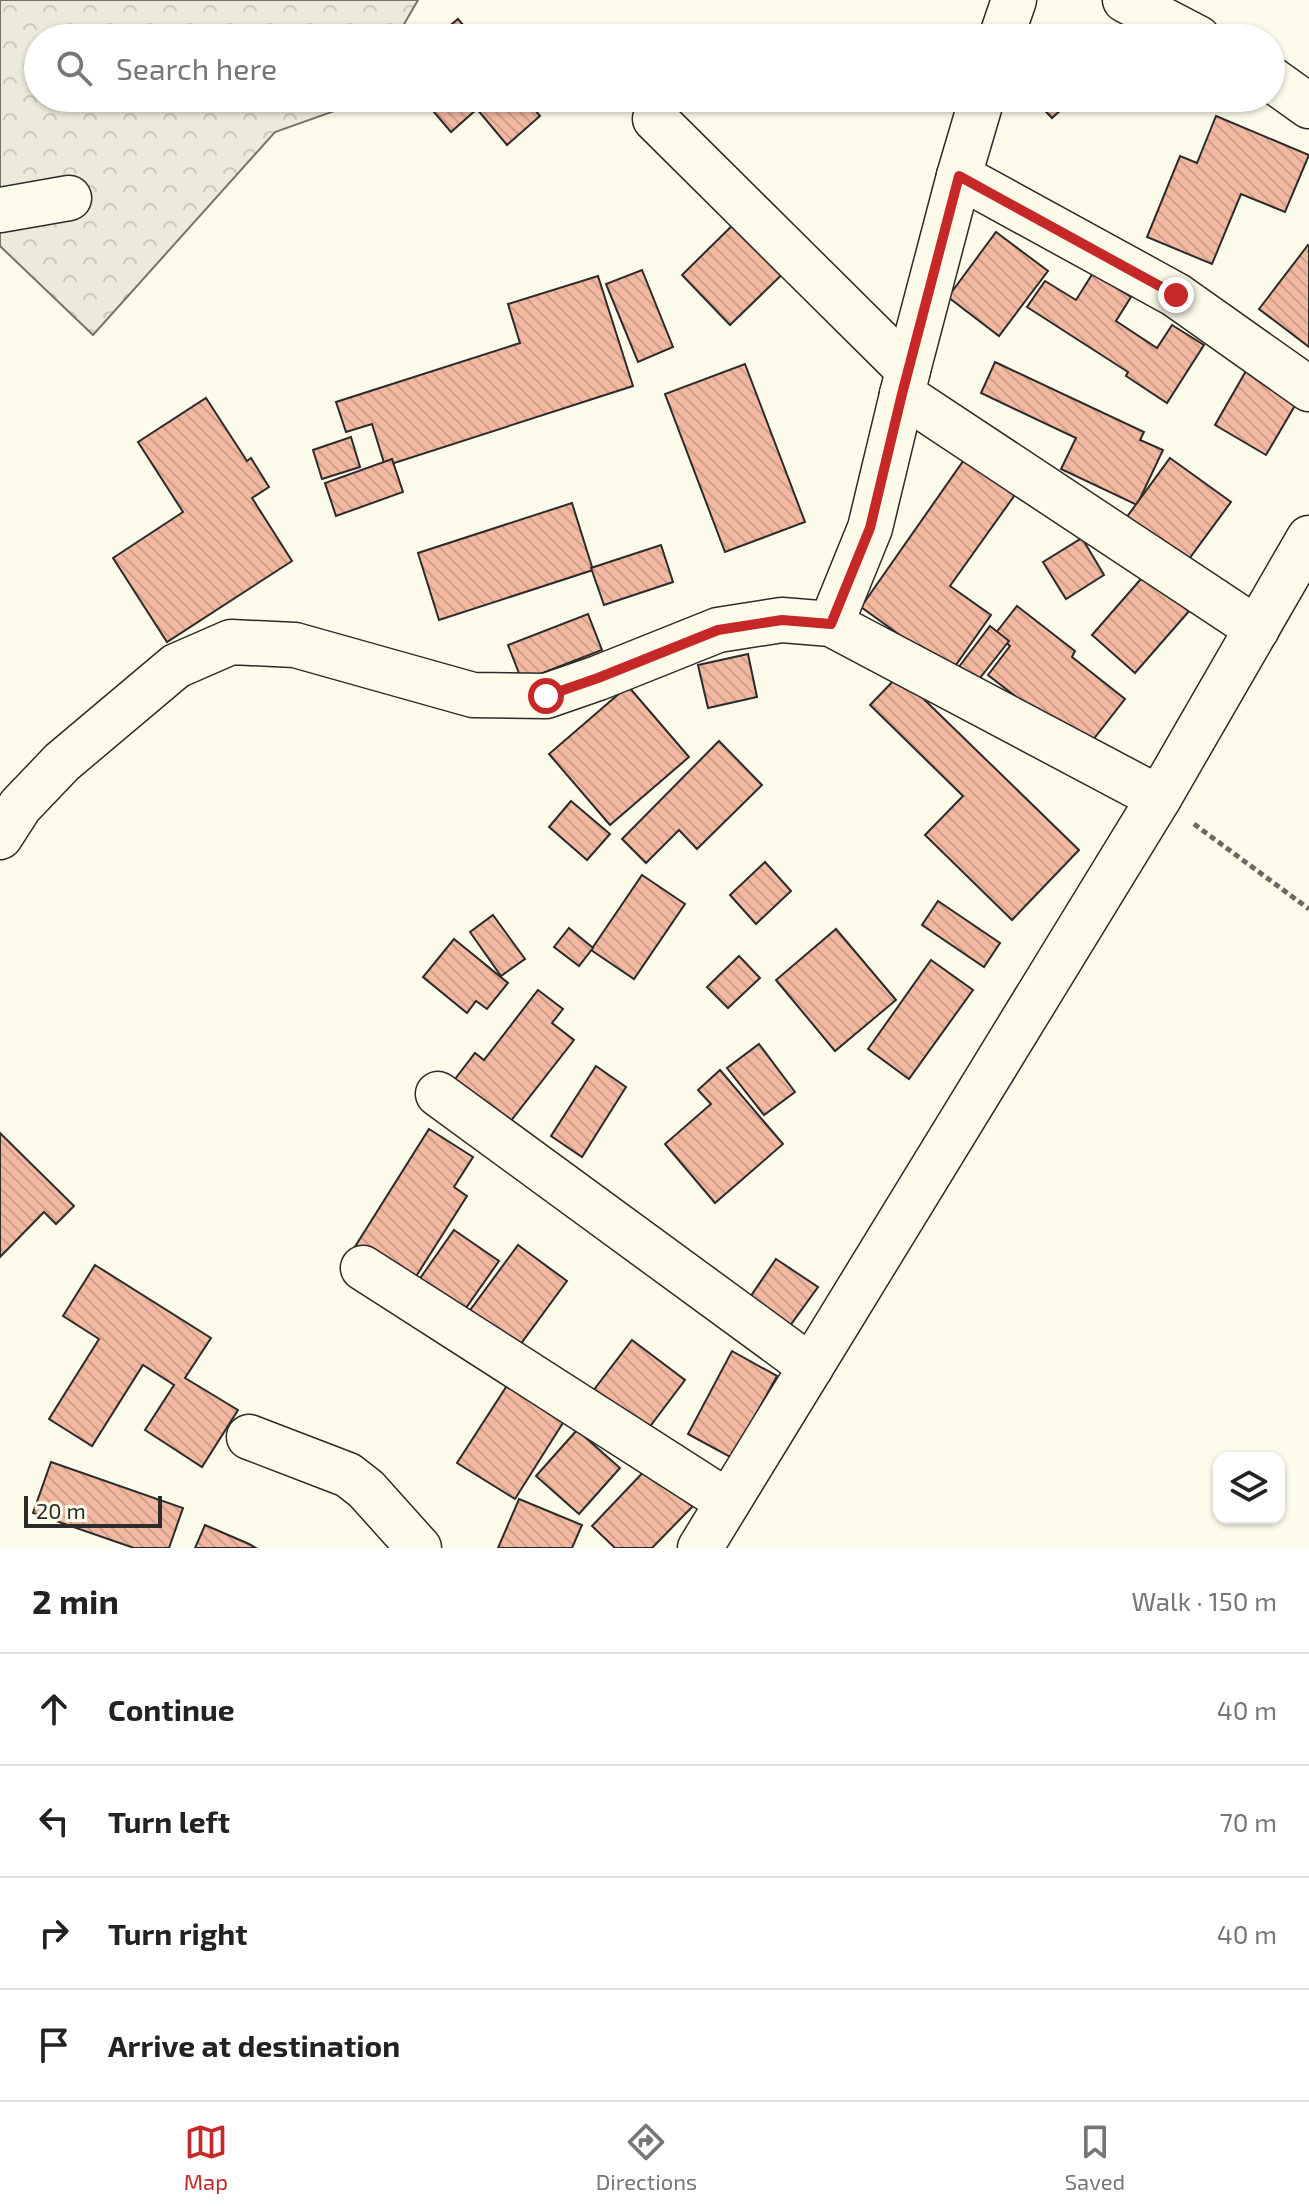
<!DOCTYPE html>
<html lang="en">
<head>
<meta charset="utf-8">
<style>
	body { margin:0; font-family:"Exo 2",sans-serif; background:#f6f6f6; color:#222 }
	.controls { position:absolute; right:24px; bottom:24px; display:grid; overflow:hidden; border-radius:16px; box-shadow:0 2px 6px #0004 }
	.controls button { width:72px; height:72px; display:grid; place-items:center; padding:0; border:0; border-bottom:2px solid #e0e0e0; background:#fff; color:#222; font:40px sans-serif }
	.scale { position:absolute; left:24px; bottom:20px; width:138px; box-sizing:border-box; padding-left:8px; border:4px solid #2b2b2b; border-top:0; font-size:22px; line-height:28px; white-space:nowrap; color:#2b2b2b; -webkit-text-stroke:6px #fdfbea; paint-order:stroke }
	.stop { position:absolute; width:24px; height:24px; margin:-18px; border:6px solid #c62828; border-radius:50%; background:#fff }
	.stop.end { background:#c62828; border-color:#fff; box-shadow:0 2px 8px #0008 }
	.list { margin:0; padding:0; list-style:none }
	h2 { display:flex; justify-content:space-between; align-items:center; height:104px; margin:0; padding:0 32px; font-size:34px }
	h2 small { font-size:26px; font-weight:400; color:#767676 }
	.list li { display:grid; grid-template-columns:52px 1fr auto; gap:24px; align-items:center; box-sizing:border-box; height:112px; padding:0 32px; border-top:2px solid #e0e0e0 }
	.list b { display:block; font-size:30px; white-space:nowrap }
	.list em { font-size:26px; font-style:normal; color:#767676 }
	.icon { flex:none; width:44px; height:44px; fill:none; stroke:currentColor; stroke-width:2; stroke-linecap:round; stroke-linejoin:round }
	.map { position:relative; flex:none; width:1309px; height:1548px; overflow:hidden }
	.search { position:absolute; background:#fff; box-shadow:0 2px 6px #0004; left:24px; right:24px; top:24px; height:88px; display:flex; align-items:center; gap:20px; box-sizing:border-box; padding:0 28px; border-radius:44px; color:#767676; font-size:30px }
	.sheet { height:552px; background:#fff }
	nav { display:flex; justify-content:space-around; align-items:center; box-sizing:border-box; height:112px; border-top:2px solid #e0e0e0; background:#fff; font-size:22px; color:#767676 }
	nav a { display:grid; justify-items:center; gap:4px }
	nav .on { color:#c62828 }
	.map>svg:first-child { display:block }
	.forest { fill:url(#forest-crowns); stroke:#74746e; stroke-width:2 }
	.building { fill:url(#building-back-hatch); stroke:#2b2b2b; stroke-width:2 }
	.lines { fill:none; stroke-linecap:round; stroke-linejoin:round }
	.minor-casing { stroke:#2b2b2b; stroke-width:47 }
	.major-casing { stroke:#2b2b2b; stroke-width:47 }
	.path { stroke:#6a6964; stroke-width:5; stroke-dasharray:6 4; stroke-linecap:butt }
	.minor { stroke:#fdfbea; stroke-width:44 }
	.major { stroke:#fdfbea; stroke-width:44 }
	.route { stroke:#c62828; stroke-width:10 }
</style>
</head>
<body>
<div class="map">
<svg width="1309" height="1548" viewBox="0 0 1309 1548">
	<defs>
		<pattern id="forest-crowns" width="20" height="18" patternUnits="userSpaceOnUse" patternTransform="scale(2)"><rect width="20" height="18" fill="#ecebdb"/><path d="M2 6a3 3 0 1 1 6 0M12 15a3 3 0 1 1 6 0" fill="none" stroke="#cbcabc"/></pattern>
		<pattern id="building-back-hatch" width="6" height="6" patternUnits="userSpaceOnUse" patternTransform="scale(2)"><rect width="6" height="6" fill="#f2b8a0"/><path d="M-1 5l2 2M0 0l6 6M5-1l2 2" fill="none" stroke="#d09e8a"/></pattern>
	</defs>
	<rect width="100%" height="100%" fill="#fdfbea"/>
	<!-- forest -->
	<polygon class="forest" points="0,0 418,0 396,38 38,38 38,98 363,98 360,102 275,132 93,335 0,246"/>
	<!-- building -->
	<g class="building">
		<polygon points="458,19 474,38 435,38"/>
		<polygon points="422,98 525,98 540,116 507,145 477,109 451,132"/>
		<polygon points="1033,98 1074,98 1052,118"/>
		<polygon points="1216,116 1309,155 1285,212 1241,194 1212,264 1147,237 1180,156 1197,163"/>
		<polygon points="749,209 797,260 730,325 682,275"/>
		<polygon points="996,232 1048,271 999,336 948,297"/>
		<polygon points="1308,245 1309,246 1309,347 1259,309"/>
		<polygon points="642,270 673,347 638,362 606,284"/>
		<polygon points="1093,273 1131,297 1116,321 1157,348 1172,325 1204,345 1167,403 1126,376 1128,372 1027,307 1045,281 1076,300"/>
		<polygon points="598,276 633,386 385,466 372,424 346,432 336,402 520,343 508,304"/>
		<polygon points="995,362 1144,432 1140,440 1163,450 1137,505 1061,469 1076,438 981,393"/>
		<polygon points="745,364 805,522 725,552 665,394"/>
		<polygon points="1246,371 1297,402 1266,455 1215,425"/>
		<polygon points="206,398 247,461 251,458 269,487 252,498 292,561 167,642 113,558 183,512 138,442"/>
		<polygon points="351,437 360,467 322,479 313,450"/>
		<polygon points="966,457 1017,492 950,586 991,615 951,672 861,607"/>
		<polygon points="1170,458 1231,502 1178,574 1118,529"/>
		<polygon points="392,459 403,492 336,516 325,483"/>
		<polygon points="572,503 593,570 439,620 418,553"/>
		<polygon points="1082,538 1104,575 1066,599 1043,562"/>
		<polygon points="661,545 673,582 604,605 591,568"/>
		<polygon points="1147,572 1190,610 1135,673 1092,635"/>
		<polygon points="1017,606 1075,651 1072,657 1125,699 1085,750 988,675 1010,646 995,634"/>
		<polygon points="588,614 602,650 522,681 508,645"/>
		<polygon points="990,626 1009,641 976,683 958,668"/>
		<polygon points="748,654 757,697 708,708 698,665"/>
		<polygon points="899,675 1079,850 1012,920 925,835 963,796 870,705"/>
		<polygon points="628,686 689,757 610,825 549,754"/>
		<polygon points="719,741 762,785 697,849 679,830 646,863 622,839"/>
		<polygon points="571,801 610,834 587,860 549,827"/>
		<polygon points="765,862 791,891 756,924 730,895"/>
		<polygon points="642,875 685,904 634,979 591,950"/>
		<polygon points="938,901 1000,943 984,967 922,925"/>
		<polygon points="493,915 525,959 501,976 470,932"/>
		<polygon points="569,928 593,948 579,966 554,947"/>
		<polygon points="836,929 896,1000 835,1051 776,980"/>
		<polygon points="454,939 508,983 487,1009 476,1001 467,1013 423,977"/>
		<polygon points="739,956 760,978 728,1008 707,987"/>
		<polygon points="931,960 973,990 909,1079 868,1049"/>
		<polygon points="538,990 563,1009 552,1023 574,1040 507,1126 452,1083 475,1053 484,1060"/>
		<polygon points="759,1044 795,1092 764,1115 727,1068"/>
		<polygon points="596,1066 626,1087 582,1157 551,1136"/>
		<polygon points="720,1070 783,1144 715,1203 665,1144 711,1104 698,1090"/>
		<polygon points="429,1129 473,1157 454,1187 467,1196 403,1297 346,1261"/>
		<polygon points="0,1133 74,1206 56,1224 44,1212 0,1257"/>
		<polygon points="454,1230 499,1261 454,1325 409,1294"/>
		<polygon points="518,1245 567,1281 503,1368 454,1332"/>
		<polygon points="776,1259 818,1287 784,1334 744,1306"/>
		<polygon points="95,1265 211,1338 185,1378 238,1410 202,1467 145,1430 174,1385 143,1365 92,1446 49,1419 99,1339 63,1316"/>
		<polygon points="632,1340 685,1380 636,1445 583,1404"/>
		<polygon points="732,1351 777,1376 732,1458 688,1434"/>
		<polygon points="510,1381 566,1418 515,1499 457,1463"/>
		<polygon points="577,1430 620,1468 579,1514 536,1476"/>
		<polygon points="51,1462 183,1508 169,1548 134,1548 33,1513"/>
		<polygon points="650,1465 693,1506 652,1548 615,1548 592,1526"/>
		<polygon points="519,1499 582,1525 572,1548 498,1548"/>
		<polygon points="205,1525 249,1544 256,1548 195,1548"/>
	</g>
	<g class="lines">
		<defs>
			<g id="minor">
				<polyline points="1125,0 1198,38"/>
				<polyline points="1001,38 1014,0"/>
				<polyline points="1271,79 1309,106"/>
				<polyline points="655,119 908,370"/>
				<polyline points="959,176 1176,295 1309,389"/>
				<polyline points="0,210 69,198"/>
				<polyline points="902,394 1257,629"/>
				<polyline points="831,624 870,528 908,370 959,176 982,98"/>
				<polyline points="0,837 20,806 62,762 176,666 231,642 295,645 473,695 546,696 598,678 718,630 782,620 831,624 1159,798"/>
				<polyline points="438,1094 811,1367"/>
				<polyline points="363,1268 728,1502"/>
				<polyline points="249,1437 348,1475 366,1489 419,1548"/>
			</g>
			<polyline id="major" points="700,1548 1159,798 1309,538"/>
		</defs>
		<!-- minor casing -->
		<use href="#minor" class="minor-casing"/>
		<!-- major casing -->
		<use href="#major" class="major-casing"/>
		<!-- path -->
		<polyline class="path" points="1194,824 1309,909"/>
		<!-- minor -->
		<use href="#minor" class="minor"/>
		<!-- major -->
		<use href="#major" class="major"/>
	</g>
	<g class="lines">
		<!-- route -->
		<polyline class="route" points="546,696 598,678 718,630 782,620 831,624 870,528 902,394 959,176 1176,295"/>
	</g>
</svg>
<div class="controls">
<button><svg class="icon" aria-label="layers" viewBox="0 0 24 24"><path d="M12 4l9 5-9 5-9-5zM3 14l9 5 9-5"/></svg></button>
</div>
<div class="scale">20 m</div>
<div class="stop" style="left:546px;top:696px"></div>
<div class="stop end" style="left:1176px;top:295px"></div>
<div class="search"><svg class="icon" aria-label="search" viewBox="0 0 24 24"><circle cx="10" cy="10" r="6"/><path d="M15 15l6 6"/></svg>Search here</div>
</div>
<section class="sheet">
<h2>2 min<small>Walk · 150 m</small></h2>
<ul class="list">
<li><svg class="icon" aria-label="ahead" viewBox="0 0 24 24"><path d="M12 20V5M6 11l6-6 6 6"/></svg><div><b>Continue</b></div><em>40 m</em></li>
<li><svg class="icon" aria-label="left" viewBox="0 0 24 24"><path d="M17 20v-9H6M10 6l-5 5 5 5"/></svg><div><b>Turn left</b></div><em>70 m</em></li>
<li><svg class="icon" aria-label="right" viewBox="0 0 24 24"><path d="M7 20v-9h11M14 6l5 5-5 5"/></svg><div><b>Turn right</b></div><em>40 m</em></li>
<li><svg class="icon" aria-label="arrive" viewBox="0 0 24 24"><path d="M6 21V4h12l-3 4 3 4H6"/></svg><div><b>Arrive at destination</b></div></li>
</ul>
</section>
<nav>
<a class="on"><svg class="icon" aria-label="map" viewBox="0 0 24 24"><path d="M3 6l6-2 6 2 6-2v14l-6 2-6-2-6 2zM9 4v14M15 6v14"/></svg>Map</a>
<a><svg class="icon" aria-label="directions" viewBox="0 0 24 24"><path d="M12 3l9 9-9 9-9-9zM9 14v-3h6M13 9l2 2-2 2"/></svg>Directions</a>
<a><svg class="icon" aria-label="saved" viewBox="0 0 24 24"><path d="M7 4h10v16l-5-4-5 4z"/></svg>Saved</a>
</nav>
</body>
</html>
